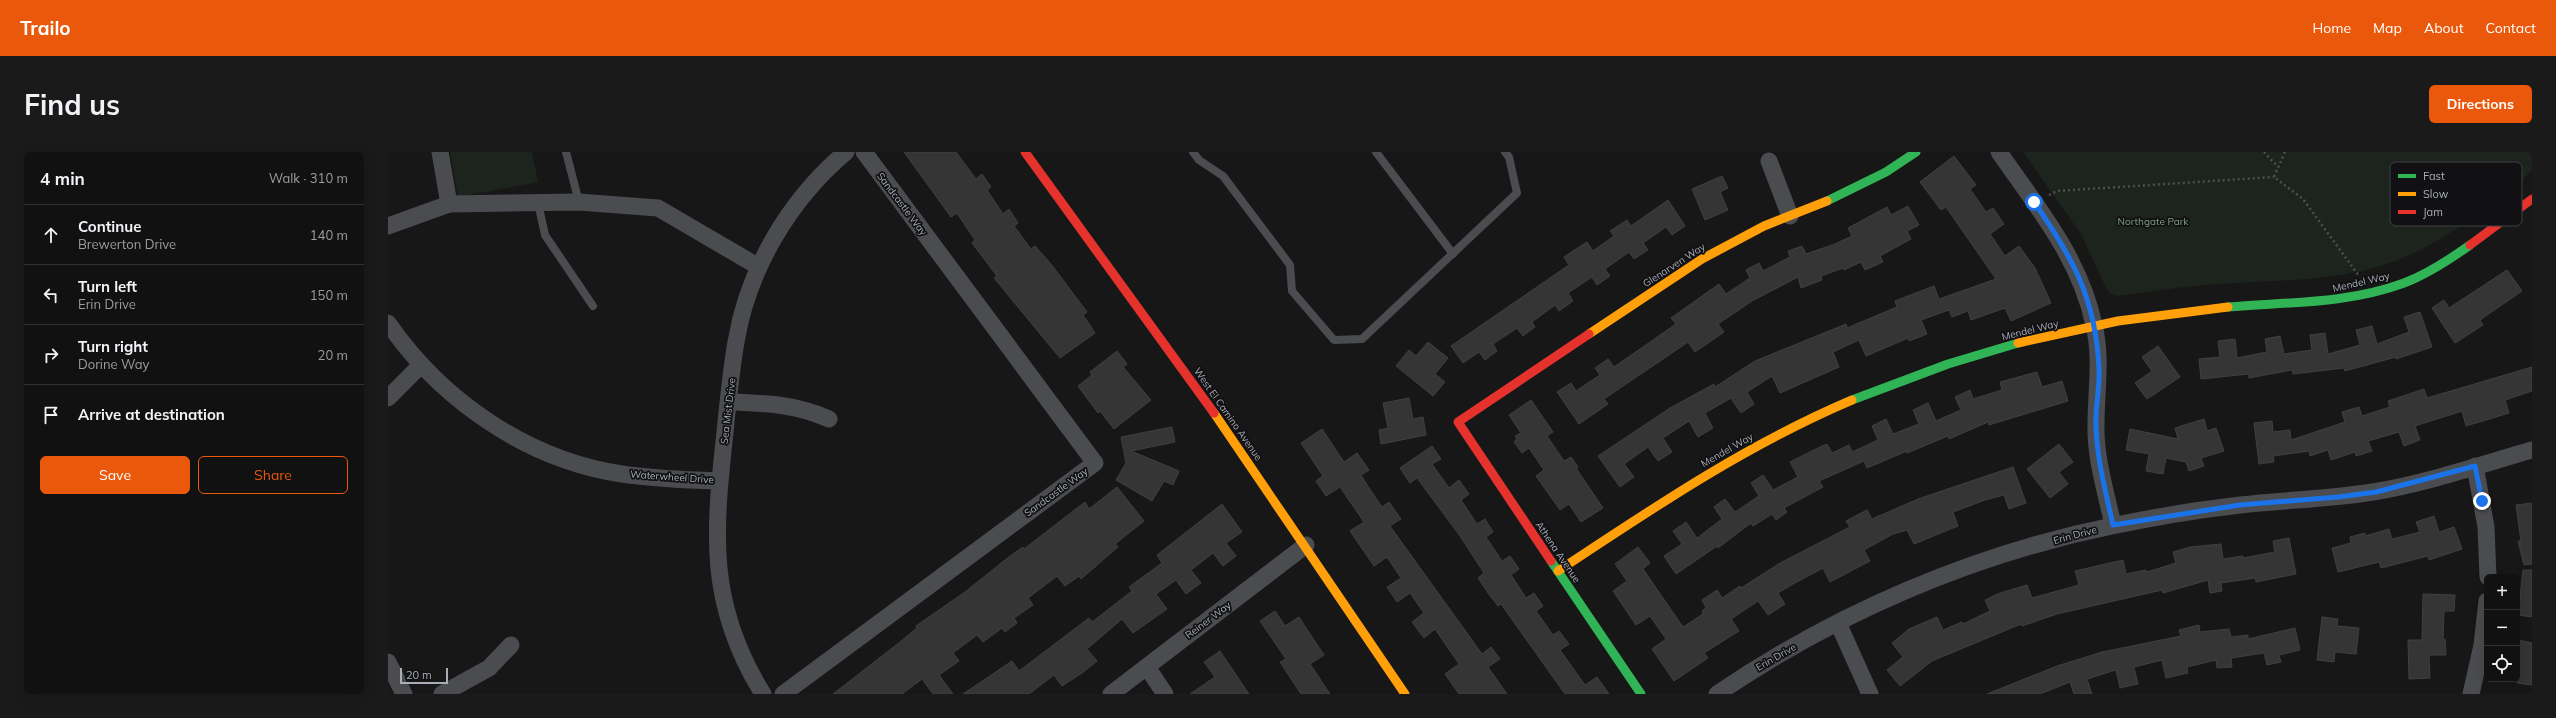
<!DOCTYPE html>
<html lang="en">
<head>
<meta charset="utf-8">
<style>
	body { margin:0; font-family:Mulish,sans-serif; background:#1a1a1a; color:#f1f3f6 }
	.controls { position:absolute; right:12px; bottom:12px; display:grid; overflow:hidden; border-radius:6px; box-shadow:0 4px 16px #0002 }
	.controls button { width:36px; height:36px; display:grid; place-items:center; padding:0; border:0; border-bottom:1px solid #303131; background:#111; color:#f1f3f6; font:20px sans-serif }
	.scale { position:absolute; left:12px; bottom:10px; width:48px; box-sizing:border-box; padding-left:4px; border:2px solid #a8adb8; border-top:0; font-size:11px; line-height:14px; white-space:nowrap; color:#a8adb8; -webkit-text-stroke:3px #111113; paint-order:stroke }
	.stop { position:absolute; width:12px; height:12px; margin:-9px; border:3px solid #1a73e8; border-radius:50%; background:#fff }
	.stop.end { background:#1a73e8; border-color:#fff; box-shadow:0 1px 4px #0008 }
	.list { margin:0; padding:0; list-style:none }
	h2 { display:flex; justify-content:space-between; align-items:center; height:52px; margin:0; padding:0 16px; font-size:17px }
	h2 small { font-size:13px; font-weight:400; color:#9c9d9f }
	.list li { display:grid; grid-template-columns:26px 1fr auto; gap:12px; align-items:center; box-sizing:border-box; height:60px; padding:0 16px; border-top:1px solid #303131 }
	.list b { display:block; font-size:15px; white-space:nowrap }
	.list p { margin:0; font-size:13px; white-space:nowrap; color:#9c9d9f }
	.list em { font-size:13px; font-style:normal; color:#9c9d9f }
	.actions { display:flex; gap:8px; padding:12px 16px }
	.actions a { flex:1; padding:9px 0; border:1px solid #ea580c; border-radius:6px; text-align:center; font-size:14px; color:#ea580c }
	.actions .main { background:#ea580c; color:#fff }
	.icon { flex:none; width:22px; height:22px; fill:none; stroke:currentColor; stroke-width:2; stroke-linecap:round; stroke-linejoin:round }
	.map { position:relative; flex:none; width:2144px; height:542px; overflow:hidden; border-radius:6px }
	header { display:flex; align-items:center; gap:24px; box-sizing:border-box; height:56px; padding:0 20px; background:#ea580c; color:#fff }
	header strong { font-size:19px }
	nav { display:flex; gap:22px; margin-inline-start:auto; font-size:14px }
	.intro { display:flex; align-items:center; justify-content:space-between; box-sizing:border-box; height:96px; padding:0 24px }
	h1 { margin:0; font-size:28px }
	.button { padding:10px 18px; border-radius:6px; background:#ea580c; color:#fff; font-size:14px; font-weight:700 }
	main { display:flex; gap:24px; padding:0 24px }
	aside { flex:1; background:#111; border-radius:6px; box-shadow:0 4px 16px #0002 }
	.map>svg:first-child { display:block }
	.green { fill:#1d241e }
	.building { fill:#353536; stroke:#3f4043 }
	.lines { fill:none; stroke-linecap:round; stroke-linejoin:round }
	.path { stroke:#4d4e52; stroke-width:2.5; stroke-dasharray:2 3; stroke-linecap:butt }
	.lane { stroke:#4b4c50; stroke-width:8 }
	.street { stroke:#4b4c50; stroke-width:17 }
	.fast { stroke:#30b455; stroke-width:9 }
	.slow { stroke:#ff9f0a; stroke-width:9 }
	.jam { stroke:#e5322d; stroke-width:9 }
	.route { stroke:#1a73e8; stroke-width:5 }
	.labels { text-anchor:middle; dominant-baseline:central; stroke-width:3.5; stroke-linejoin:round; paint-order:stroke }
	.street-label { font-size:10px; fill:#a8adb8; stroke:#111113 }
	.park-label { font-size:10px; fill:#7fa381; stroke:#111113 }
	.key { fill:#111113; stroke:#3e4045; stroke-width:1 }
	.key-label { font-size:11px; fill:#a8adb8 }
</style>
</head>
<body>
<header>
<strong>Trailo</strong>
<nav><a>Home</a><a>Map</a><a>About</a><a>Contact</a></nav>
</header>
<div class="intro"><h1>Find us</h1><a class="button">Directions</a></div>
<main>
<aside>
<h2>4 min<small>Walk · 310 m</small></h2>
<ul class="list">
<li><svg class="icon" aria-label="ahead" viewBox="0 0 24 24"><path d="M12 20V5M6 11l6-6 6 6"/></svg><div><b>Continue</b><p>Brewerton Drive</p></div><em>140 m</em></li>
<li><svg class="icon" aria-label="left" viewBox="0 0 24 24"><path d="M17 20v-9H6M10 6l-5 5 5 5"/></svg><div><b>Turn left</b><p>Erin Drive</p></div><em>150 m</em></li>
<li><svg class="icon" aria-label="right" viewBox="0 0 24 24"><path d="M7 20v-9h11M14 6l5 5-5 5"/></svg><div><b>Turn right</b><p>Dorine Way</p></div><em>20 m</em></li>
<li><svg class="icon" aria-label="arrive" viewBox="0 0 24 24"><path d="M6 21V4h12l-3 4 3 4H6"/></svg><div><b>Arrive at destination</b></div></li>
</ul>
<div class="actions"><a class="main">Save</a><a>Share</a></div>
</aside>
<div class="map">
<svg width="2144" height="542" viewBox="0 0 2144 542">
	<rect width="100%" height="100%" fill="#171717"/>
	<!-- green -->
	<g class="green">
		<polygon points="62,0 144,0 150,30 70,45"/>
		<path d="M1635 0H2144V19C2102 51 2060 89 2010 108 1954 130 1890 128 1830 132 1796 134 1762 140 1728 144L1722 141 1717 134 1693 82Z"/>
	</g>
	<!-- building -->
	<g class="building">
		<polygon points="516,0 568,0 588,27 594,22 603,35 599,38 615,62 621,57 630,71 626,74 643,97 647,94 663,112 699,160 695,163 707,181 672,206 606,126 609,124 584,91 587,88 569,61 563,65"/>
		<polygon points="1566,4 1588,33 1582,37 1598,60 1605,56 1616,72 1602,82 1617,104 1631,94 1647,116 1663,151 1623,169 1617,156 1583,168 1580,159 1564,165 1561,158 1533,168 1539,182 1521,189 1520,186 1478,204 1471,188 1445,200 1451,215 1392,241 1384,224 1359,240 1366,252 1353,261 1343,246 1317,261 1325,276 1310,285 1301,269 1275,286 1284,300 1270,309 1260,295 1236,312 1246,325 1232,335 1210,304 1282,256 1326,232 1327,235 1367,209 1458,172 1459,176 1509,155 1507,149 1546,134 1551,147 1608,127 1558,55 1553,58 1532,30"/>
		<polygon points="1334,24 1340,36 1332,40 1340,58 1317,68 1304,37"/>
		<polygon points="1280,48 1297,74 1284,83 1278,75 1255,91 1260,98 1246,107 1241,100 1217,117 1222,124 1209,133 1204,125 1180,141 1185,149 1171,159 1167,153 1144,170 1147,175 1135,184 1129,176 1105,192 1109,199 1097,208 1091,200 1075,211 1063,194 1181,113 1176,105 1199,90 1205,99 1226,84 1222,79 1239,68 1243,74"/>
		<polygon points="1520,54 1531,73 1519,79 1523,87 1492,104 1495,110 1477,118 1473,110 1456,118 1455,116 1433,124 1434,128 1413,136 1410,125 1364,149 1330,172 1336,180 1307,200 1300,190 1216,247 1220,252 1191,272 1169,240 1183,231 1188,239 1212,223 1207,216 1220,207 1226,215 1288,172 1283,166 1331,132 1338,142 1362,126 1358,118 1371,111 1375,119 1402,105 1400,99 1414,94 1418,102 1447,92 1464,84 1460,76 1499,55 1503,63"/>
		<polygon points="2119,118 2134,139 2092,168 2095,173 2067,191 2044,156 2056,148 2061,156"/>
		<polygon points="2032,160 2044,195 2008,207 2008,205 1957,219 1956,216 1905,222 1904,218 1861,226 1861,222 1813,227 1811,207 1832,205 1830,189 1847,187 1849,206 1879,200 1877,187 1892,184 1896,202 1924,198 1922,183 1937,181 1940,202 1972,193 1968,178 1984,174 1989,192 2021,180 2016,165"/>
		<polygon points="1040,190 1060,206 1047,222 1057,230 1045,244 1008,214 1021,198 1028,204"/>
		<polygon points="1770,194 1792,225 1759,247 1747,231 1764,219 1754,205"/>
		<polygon points="729,199 739,212 735,215 763,248 726,277 712,259 710,261 690,234 704,223 702,220"/>
		<polygon points="2144,215 2144,239 2117,248 2121,261 2078,274 2074,259 2027,274 2032,288 2016,294 2011,280 1980,289 1984,299 1968,304 1967,300 1943,308 1940,298 1922,304 1921,299 1885,304 1886,310 1871,312 1866,271 1884,269 1885,280 1902,278 1903,288 1957,270 1954,260 1971,255 1974,264 2002,255 2000,249 2036,237 2039,246"/>
		<polygon points="1649,220 1654,235 1674,229 1680,249 1601,273 1600,270 1561,287 1560,284 1519,301 1519,299 1479,316 1476,309 1431,329 1435,335 1396,356 1399,360 1388,368 1384,362 1365,374 1363,371 1330,396 1329,394 1288,422 1276,404 1294,392 1285,379 1298,370 1309,386 1334,367 1326,355 1337,347 1347,360 1371,344 1363,331 1375,323 1385,338 1410,325 1402,310 1430,296 1439,292 1444,301 1461,293 1464,300 1490,288 1484,274 1498,267 1505,282 1531,272 1525,258 1540,251 1548,269 1573,258 1567,245 1582,238 1585,247 1614,238 1612,230"/>
		<polygon points="1021,246 1025,267 1035,265 1038,283 993,292 991,278 1000,276 995,251"/>
		<polygon points="1143,248 1165,280 1159,284 1176,309 1183,305 1190,315 1188,316 1215,356 1193,370 1181,352 1172,358 1148,324 1156,318 1141,296 1134,301 1126,290 1129,287 1127,284 1133,281 1121,263"/>
		<polygon points="1816,267 1819,279 1828,276 1836,299 1813,306 1816,314 1801,319 1798,310 1778,306 1775,322 1758,319 1761,302 1738,298 1742,277 1790,287 1787,276"/>
		<polygon points="784,275 787,290 743,299 791,319 785,333 776,329 764,349 728,328 738,311 733,285"/>
		<polygon points="934,277 956,310 969,301 981,318 973,323 979,333 994,355 1001,350 1013,367 1002,374 1094,502 1103,495 1112,507 1100,515 1119,542 1071,542 1057,522 1071,512 1047,477 1036,486 1024,470 1036,461 1022,441 1009,450 999,435 1013,426 999,405 986,414 962,379 976,370 952,335 938,344 928,329 935,324 913,291"/>
		<polygon points="1671,292 1685,310 1671,320 1680,332 1662,346 1639,317"/>
		<polygon points="1044,294 1053,307 1044,312 1061,336 1071,328 1081,342 1073,348 1089,372 1097,367 1105,380 1098,385 1114,409 1122,404 1131,417 1123,423 1138,446 1146,441 1155,454 1148,459 1165,483 1171,479 1181,492 1172,498 1197,533 1209,525 1221,542 1177,542 1113,452 1110,454 1100,441 1090,426 1096,421 1072,384 1029,326 1022,331 1012,316"/>
		<polygon points="1625,315 1638,351 1621,357 1616,343 1597,348 1565,360 1570,374 1526,392 1519,378 1505,382 1476,398 1482,409 1442,430 1435,416 1405,432 1390,441 1397,452 1380,463 1370,449 1343,467 1351,479 1316,501 1320,506 1286,529 1264,497 1278,487 1262,464 1248,473 1225,439 1239,429 1227,412 1250,395 1262,411 1255,417 1295,475 1315,462 1314,459 1318,456 1314,448 1329,438 1334,446 1352,434 1353,436 1392,411 1462,375 1458,369 1479,358 1484,367 1530,347"/>
		<polygon points="729,335 756,369 727,392 730,395 693,427 691,424 677,434 669,424 640,446 645,453 626,466 629,471 617,480 614,476 595,490 589,483 565,501 571,509 551,523 565,542 545,542 534,527 514,542 445,542 512,490 529,476 528,474 577,440 622,404 635,395 636,397 697,350 701,357"/>
		<polygon points="2144,351 2144,412 2136,413 2130,389 2133,389 2128,353"/>
		<polygon points="834,352 854,380 838,391 848,404 835,414 825,401 803,418 813,431 798,442 788,428 768,442 779,457 745,481 734,467 699,497 709,509 694,521 674,534 666,523 641,542 575,542 624,509 631,519 701,466 704,470 744,439 741,435 774,411 769,403"/>
		<polygon points="2046,364 2051,380 2066,375 2074,397 2041,408 2040,404 1993,416 1991,410 1950,420 1944,396 1963,391 1962,385 1977,381 1977,384 2001,377 2004,387 2032,380 2028,370"/>
		<polygon points="1901,386 1908,422 1868,430 1867,426 1833,431 1834,439 1822,441 1820,428 1775,441 1774,438 1669,462 1634,474 1633,472 1544,509 1512,534 1499,518 1515,505 1504,491 1521,477 1549,465 1555,478 1574,470 1575,472 1602,459 1597,448 1612,441 1639,433 1644,446 1691,433 1687,419 1735,408 1738,422 1758,418 1759,420 1788,411 1785,400 1802,395 1833,392 1835,407 1855,404 1855,406 1887,400 1885,389"/>
		<polygon points="2135,418 2144,418 2144,465 2130,463"/>
		<polygon points="2035,442 2067,443 2066,459 2056,459 2055,487 2057,487 2058,503 2041,503 2042,526 2021,527 2020,488 2034,488"/>
		<polygon points="887,459 897,474 911,465 920,479 936,503 922,512 942,542 913,542 892,510 898,507 872,469"/>
		<polygon points="1934,465 1950,467 1949,474 1971,476 1968,502 1947,500 1946,510 1929,508"/>
		<polygon points="1811,473 1812,480 1841,477 1843,485 1860,483 1860,487 1907,476 1912,498 1891,503 1893,510 1879,513 1876,501 1843,506 1844,515 1829,516 1828,508 1799,515 1800,521 1778,526 1774,508 1746,515 1750,532 1732,536 1728,518 1699,527 1704,542 1686,542 1682,530 1652,542 1599,542 1669,514 1714,500 1793,484 1791,478"/>
		<polygon points="2131,488 2144,491 2144,533 2129,531"/>
		<polygon points="832,499 861,542 802,542 827,525 816,510"/>
	</g>
	<g class="lines">
		<!-- path -->
		<g class="path">
			<polyline points="1876,0 1890,15"/>
			<polyline points="1897,0 1886,25 1915,47 1971,124"/>
			<polyline points="1661,43 1669,39 1886,25"/>
		</g>
		<!-- lane -->
		<g class="lane">
			<polyline points="178,0 191,50"/>
			<polyline points="805,0 811,8 835,24 902,113 904,139 946,188 974,187 1129,41 1121,5 1117,0"/>
			<polyline points="988,0 1065,102"/>
			<polyline points="150,51 157,83 205,154"/>
		</g>
		<!-- street -->
		<g class="street">
			<path d="M1611 0C1649 55 1692 106 1706 173 1714 206 1708 239 1708 272 1707 306 1718 340 1725 373"/>
			<polyline points="1381,9 1402,64"/>
			<polyline points="61,52 191,50 270,56 371,115"/>
			<polyline points="0,74 61,52 52,0"/>
			<path d="M0 171C54 249 140 308 234 322 267 327 299 328 331 329"/>
			<polyline points="0,246 33,213"/>
			<path d="M341 250C376 251 408 252 441 267"/>
			<polyline points="2087,314 2098,375 2100,425"/>
			<polyline points="1450,471 1482,542"/>
			<polyline points="0,510 16,542"/>
			<polyline points="759,515 777,542"/>
			<polyline points="54,542 101,516 123,493"/>
			<path d="M375 542C319 452 326 381 337 280 340 250 343 219 348 190 360 117 402 47 458 0"/>
			<polyline points="395,542 707,311 476,0"/>
			<polyline points="723,542 918,393"/>
			<path d="M1329 542C1446 462 1585 402 1724 374 1766 365 1809 358 1852 353 1897 348 1941 347 1985 340 2039 331 2092 313 2144 298"/>
			<polyline points="2083,542 2094,493 2099,449"/>
		</g>
		<!-- fast -->
		<g class="fast">
			<polyline points="1439,49 1498,20 1528,0"/>
			<path d="M1840 155C1898 150 1960 152 2016 131 2040 122 2061 108 2082 93"/>
			<polyline points="1464,248 1560,212 1630,191"/>
			<polyline points="1163,409 1253,542"/>
		</g>
		<!-- slow -->
		<g class="slow">
			<polyline points="1201,182 1314,107 1376,74 1439,49"/>
			<polyline points="1630,191 1730,169 1840,155"/>
			<polyline points="826,261 1017,542"/>
			<path d="M1170 419C1265 356 1358 293 1464 248"/>
		</g>
		<!-- jam -->
		<g class="jam">
			<polyline points="637,0 826,261"/>
			<polyline points="2082,93 2144,47"/>
			<polyline points="1163,409 1070,270 1201,182"/>
		</g>
	</g>
	<g class="lines">
		<!-- route -->
		<path class="route" d="M1646 50C1685 106 1708 147 1711 217 1712 236 1707 256 1708 275 1709 308 1718 341 1725 373L1852 353 1950 345 1988 340 2087 314 2094 349"/>
	</g>
	<g class="labels">
		<!-- street labels -->
		<g class="street-label">
			<text transform="translate(514 52) rotate(53)">Sandcastle Way</text>
			<text transform="translate(1286 113) rotate(-33)">Glenarven Way</text>
			<text transform="translate(1973 130) rotate(-13)">Mendel Way</text>
			<text transform="translate(1642 178) rotate(-14)">Mendel Way</text>
			<text transform="translate(340 259) rotate(-83)">Sea Mist Drive</text>
			<text transform="translate(840 262) rotate(55)">West El Camino Avenue</text>
			<text transform="translate(1339 298) rotate(-30)">Mendel Way</text>
			<text transform="translate(284 325) rotate(4)">Waterwheel Drive</text>
			<text transform="translate(668 340) rotate(-36)">Sandcastle Way</text>
			<text transform="translate(1687 383) rotate(-15)">Erin Drive</text>
			<text transform="translate(1170 400) rotate(56)">Athena Avenue</text>
			<text transform="translate(820 468) rotate(-37)">Reiner Way</text>
			<text transform="translate(1388 505) rotate(-30)">Erin Drive</text>
		</g>
		<!-- park labels -->
		<g class="park-label">
			<text x="1765" y="69">Northgate Park</text>
		</g>
	</g>
	<!-- legend -->
	<rect x="2002" y="10" width="132" height="64" rx="6" class="key"/>
	<rect x="2010" y="22" width="18" height="4" fill="#30b455"/>
	<rect x="2010" y="40" width="18" height="4" fill="#ff9f0a"/>
	<rect x="2010" y="58" width="18" height="4" fill="#e5322d"/>
	<g class="key-label">
		<text x="2035" y="28">Fast</text>
		<text x="2035" y="46">Slow</text>
		<text x="2035" y="64">Jam</text>
	</g>
</svg>
<div class="controls">
<button>+</button>
<button>−</button>
<button><svg class="icon" aria-label="locate" viewBox="0 0 24 24"><circle cx="12" cy="12" r="6"/><path d="M12 2v4M12 18v4M2 12h4M18 12h4"/></svg></button>
</div>
<div class="scale">20 m</div>
<div class="stop" style="left:1646px;top:50px"></div>
<div class="stop end" style="left:2094px;top:349px"></div>
</div>
</main>
</body>
</html>
